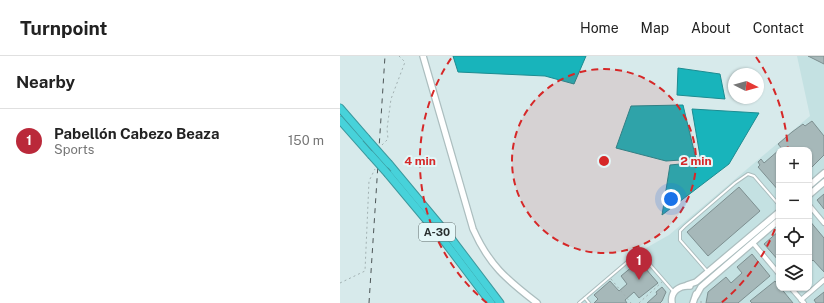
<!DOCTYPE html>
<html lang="en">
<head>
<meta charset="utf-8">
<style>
	body { margin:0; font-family:"Public Sans",sans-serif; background:#f2f2f2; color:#222 }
	.controls { position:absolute; right:12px; bottom:12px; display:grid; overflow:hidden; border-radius:8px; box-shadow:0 1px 3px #0004 }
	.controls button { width:36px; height:36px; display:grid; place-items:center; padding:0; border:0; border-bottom:1px solid #e0e0e0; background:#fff; color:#222; font:20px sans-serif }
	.compass { position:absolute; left:388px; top:12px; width:36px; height:36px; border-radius:50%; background:#fff; box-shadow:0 1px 3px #0004; rotate:96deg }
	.you { position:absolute; left:331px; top:143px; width:14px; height:14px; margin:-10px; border:3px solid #fff; border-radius:50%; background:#1a73e8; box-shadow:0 0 0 6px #1a73e833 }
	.badge { display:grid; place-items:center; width:26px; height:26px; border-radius:50%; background:#ba293a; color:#fff; font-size:13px; font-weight:700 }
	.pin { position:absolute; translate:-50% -33px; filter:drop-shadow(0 1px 2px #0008) }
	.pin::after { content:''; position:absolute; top:21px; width:14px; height:12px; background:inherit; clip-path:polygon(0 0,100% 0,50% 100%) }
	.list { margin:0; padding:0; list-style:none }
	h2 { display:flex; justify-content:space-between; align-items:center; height:52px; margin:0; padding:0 16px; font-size:17px }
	h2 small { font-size:13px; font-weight:400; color:#767676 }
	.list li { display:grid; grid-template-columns:26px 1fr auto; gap:12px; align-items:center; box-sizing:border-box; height:64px; padding:0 16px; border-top:1px solid #e0e0e0 }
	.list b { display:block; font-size:15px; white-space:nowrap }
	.list p { margin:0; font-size:13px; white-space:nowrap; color:#767676 }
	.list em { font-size:13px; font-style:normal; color:#767676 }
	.icon { flex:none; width:22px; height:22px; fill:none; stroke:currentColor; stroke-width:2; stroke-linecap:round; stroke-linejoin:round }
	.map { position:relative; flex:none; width:484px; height:247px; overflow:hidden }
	header { display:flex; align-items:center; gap:24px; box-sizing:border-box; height:56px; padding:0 20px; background:#fff; border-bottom:1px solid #e0e0e0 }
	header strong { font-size:19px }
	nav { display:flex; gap:22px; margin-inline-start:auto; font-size:14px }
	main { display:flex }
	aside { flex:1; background:#fff }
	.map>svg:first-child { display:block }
	.built { fill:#c4e1e2; fill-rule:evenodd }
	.water { fill:#18b4bb; stroke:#1d8c91 }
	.building { fill:#a6b8b9; stroke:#7d8f90 }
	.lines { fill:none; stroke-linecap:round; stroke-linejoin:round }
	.service-casing { stroke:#acbebf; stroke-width:4 }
	.minor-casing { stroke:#acbebf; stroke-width:6 }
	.secondary-casing { stroke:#acbebf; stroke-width:8 }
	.motorway-casing { stroke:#3c999e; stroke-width:9 }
	.path { stroke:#a2b1b2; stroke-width:1; stroke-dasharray:2 3; stroke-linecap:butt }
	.service { stroke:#fff; stroke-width:2 }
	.minor { stroke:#fff; stroke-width:4 }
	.secondary { stroke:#fff; stroke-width:5.5 }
	.motorway { stroke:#47d2da; stroke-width:7 }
	.rail { stroke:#4c5556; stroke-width:1; stroke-dasharray:5 5; stroke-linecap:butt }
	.motorway-bridge-casing { stroke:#3c999e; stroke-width:9; stroke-linecap:butt }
	.motorway-bridge { stroke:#47d2da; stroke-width:7 }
	.ring { fill:none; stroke:#d62828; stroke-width:2; stroke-dasharray:7 5 }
	.labels { text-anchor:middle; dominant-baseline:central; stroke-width:4; stroke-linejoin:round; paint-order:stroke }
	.shield { fill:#e4f7f8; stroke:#616c6c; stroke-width:1 }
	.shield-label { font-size:11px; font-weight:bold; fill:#293030 }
	.centre { fill:#d62828; stroke:#e4f7f8; stroke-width:2 }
	.ring-label { font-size:12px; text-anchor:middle; font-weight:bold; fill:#d62828; stroke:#e4f7f8; stroke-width:4; stroke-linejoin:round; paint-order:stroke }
</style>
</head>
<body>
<header>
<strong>Turnpoint</strong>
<nav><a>Home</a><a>Map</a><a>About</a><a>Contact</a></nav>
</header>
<main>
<aside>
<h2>Nearby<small></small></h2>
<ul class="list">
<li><span class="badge">1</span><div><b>Pabellón Cabezo Beaza</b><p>Sports</p></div><em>150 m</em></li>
</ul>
</aside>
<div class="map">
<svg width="484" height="247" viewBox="0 0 484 247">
	<rect width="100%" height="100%" fill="#d7eaeb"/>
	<!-- built -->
	<path class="built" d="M457 0H484V247H239L299 196 329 179 470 60ZM439 94H469V232H439Z"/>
	<!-- water -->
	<g class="water">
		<polygon points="113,0 246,0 234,28 205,20 118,16"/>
		<polygon points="338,12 380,18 385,43 337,39"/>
		<polygon points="343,49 356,103 326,105 276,92 291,50"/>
		<polygon points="352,53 419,57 389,108 322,159 330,109 361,106"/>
	</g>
	<!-- building -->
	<g class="building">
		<polygon points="468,0 484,0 484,8"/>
		<polygon points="472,65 484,80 484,99 469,114 469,94 443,94 438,88 452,76 463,68 465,70"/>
		<polygon points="439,94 439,135 418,111 420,109 418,106 421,103 424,107"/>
		<polygon points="399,131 420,155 368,200 347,176"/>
		<polygon points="484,138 484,153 477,144"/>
		<polygon points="469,164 484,182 484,216 473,204 469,208"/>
		<polygon points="439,175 439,205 424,188"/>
		<polygon points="412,198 430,220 398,247 366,247 368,236 386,221 391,227 402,217 397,211"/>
		<polygon points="299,205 318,227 299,242 294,236 285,244 287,247 254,247 258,243 254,239 270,225 279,235 287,228 281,220"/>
		<polygon points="435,225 453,247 412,247 410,245"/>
		<polygon points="322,231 326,236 322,245 320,247 307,247 317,238 316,236"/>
		<polygon points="484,236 484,247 476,247 474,244"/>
	</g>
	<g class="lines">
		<defs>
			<g id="service">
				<polyline points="368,216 340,184 340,175 345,170 395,127 408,118 414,120 439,149"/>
				<polyline points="245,242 249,247"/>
				<polyline points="239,247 299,196 333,235"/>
			</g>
			<g id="minor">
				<polyline points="469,149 484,167"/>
				<polyline points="413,187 439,218"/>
				<polyline points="451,232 464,247"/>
				<polyline points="461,244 484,224"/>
			</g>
			<g id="secondary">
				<path d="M83 0 133 173C149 209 166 223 197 247"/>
				<polyline points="469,130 484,117"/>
				<polyline points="469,139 484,126"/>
				<polyline points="347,229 356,226 439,156"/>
				<polyline points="356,240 361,231 439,164"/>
				<path d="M332 247C330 236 339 229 350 230"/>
				<polyline points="353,247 356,238"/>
			</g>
			<g id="motorway">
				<polyline points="0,52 26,82"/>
				<polyline points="0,64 31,99"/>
				<polyline points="49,108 113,185 160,247"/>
				<polyline points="48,118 104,185 151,247"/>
			</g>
		</defs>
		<!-- service casing -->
		<use href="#service" class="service-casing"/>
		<!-- minor casing -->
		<use href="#minor" class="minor-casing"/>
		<!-- secondary casing -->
		<use href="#secondary" class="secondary-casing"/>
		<!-- motorway casing -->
		<use href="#motorway" class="motorway-casing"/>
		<!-- path -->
		<g class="path">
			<polyline points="42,89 48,83 47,73 51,43 65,6 59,0"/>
			<polyline points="271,223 291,247"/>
			<polyline points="0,227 25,215 29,125 35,113"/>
			<polyline points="299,247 322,226"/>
			<polyline points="361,247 361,242"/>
		</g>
		<!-- service -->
		<use href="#service" class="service"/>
		<!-- minor -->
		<use href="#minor" class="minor"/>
		<!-- secondary -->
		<use href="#secondary" class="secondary"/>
		<!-- motorway -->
		<use href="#motorway" class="motorway"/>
		<!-- rail -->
		<polyline class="rail" points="29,247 45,0"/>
		<defs>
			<g id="motorway-bridge">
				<polyline points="26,82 49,108"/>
				<polyline points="31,99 48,118"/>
			</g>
		</defs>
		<!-- motorway-bridge casing -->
		<use href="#motorway-bridge" class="motorway-bridge-casing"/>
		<!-- motorway-bridge -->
		<use href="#motorway-bridge" class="motorway-bridge"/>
	</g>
	<!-- distance rings -->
	<circle cx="264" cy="105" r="92" fill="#d62828" fill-opacity=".12"/>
	<g class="ring">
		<circle cx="264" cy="105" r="92"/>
		<path d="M439 162A184 184 0 0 1 381 247M147 247A184 184 0 0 1 112 1M416 1A184 184 0 0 1 448 94"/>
	</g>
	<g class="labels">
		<!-- shield labels -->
		<rect class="shield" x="79" y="167" width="36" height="18" rx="3"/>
		<g class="shield-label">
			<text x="97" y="176">A-30</text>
		</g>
	</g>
	<circle cx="264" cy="105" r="6" class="centre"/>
	<g class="ring-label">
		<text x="356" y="109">2 min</text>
		<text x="80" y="109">4 min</text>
	</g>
</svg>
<div class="controls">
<button>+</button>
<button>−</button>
<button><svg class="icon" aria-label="locate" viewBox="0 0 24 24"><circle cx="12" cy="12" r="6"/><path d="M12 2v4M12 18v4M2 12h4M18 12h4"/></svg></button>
<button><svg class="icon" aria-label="layers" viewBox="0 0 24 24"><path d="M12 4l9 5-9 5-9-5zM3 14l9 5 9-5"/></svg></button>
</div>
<svg class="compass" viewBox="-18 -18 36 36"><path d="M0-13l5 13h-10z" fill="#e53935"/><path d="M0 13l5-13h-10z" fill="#767676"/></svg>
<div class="you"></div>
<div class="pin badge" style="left:299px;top:224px">1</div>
</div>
</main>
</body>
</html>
